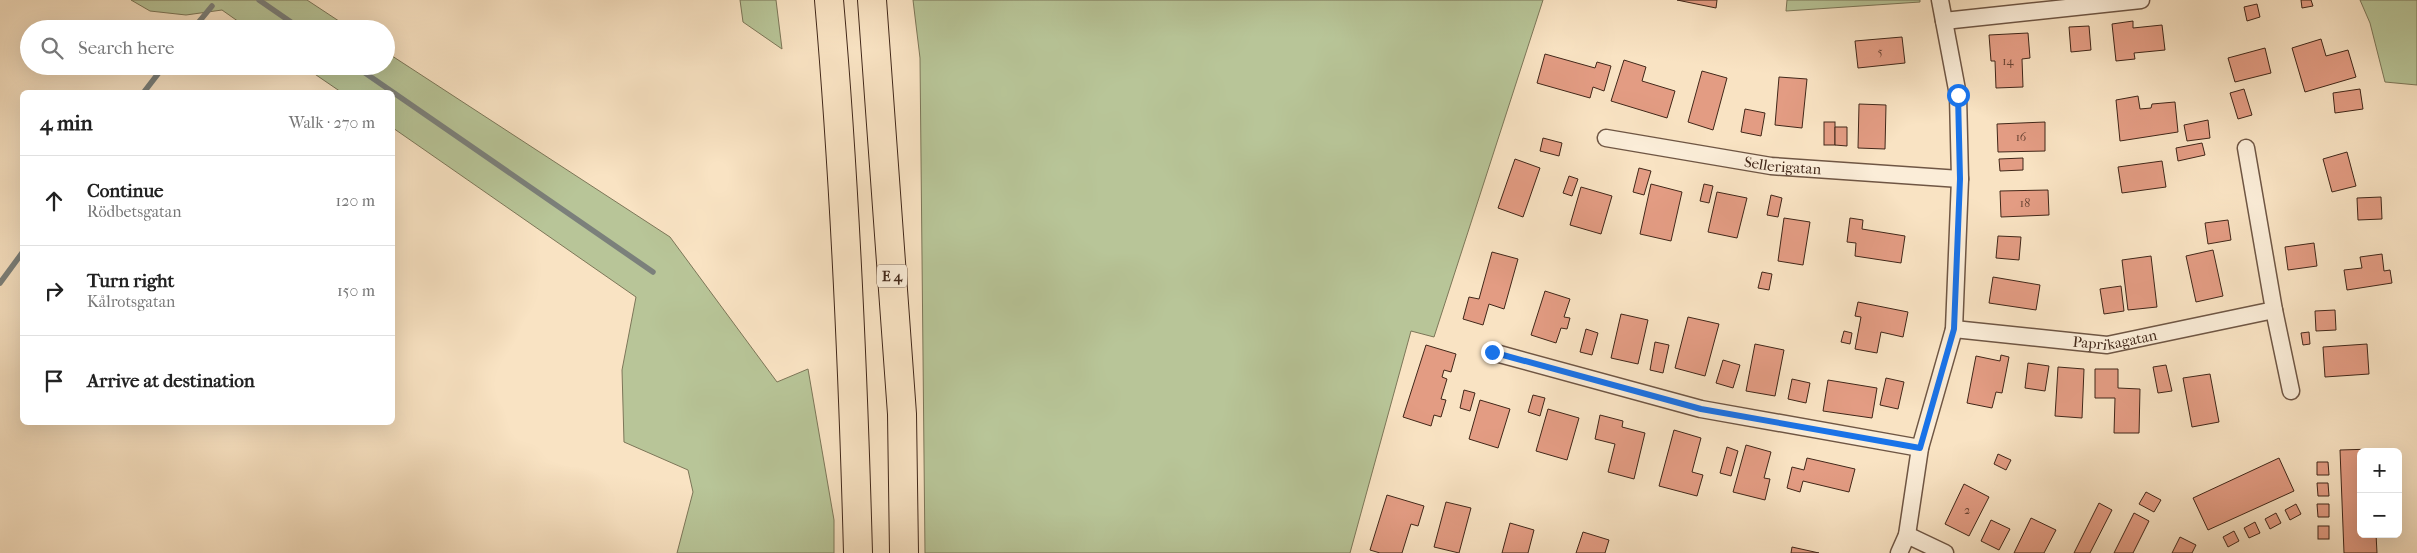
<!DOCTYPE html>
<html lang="en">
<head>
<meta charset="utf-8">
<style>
	body { margin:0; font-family:"IM FELL French Canon",serif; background:#f6f6f6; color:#222 }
	.controls { position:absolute; right:15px; bottom:15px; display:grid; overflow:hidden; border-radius:8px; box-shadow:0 5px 20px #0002 }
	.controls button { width:45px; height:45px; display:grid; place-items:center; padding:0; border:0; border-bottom:1px solid #e0e0e0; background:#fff; color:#222; font:25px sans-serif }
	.stop { position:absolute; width:15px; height:15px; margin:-11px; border:4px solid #1a73e8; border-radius:50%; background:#fff }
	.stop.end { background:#1a73e8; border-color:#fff; box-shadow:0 1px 5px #0008 }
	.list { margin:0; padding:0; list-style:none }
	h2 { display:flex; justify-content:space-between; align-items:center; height:65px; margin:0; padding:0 20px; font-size:21px }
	h2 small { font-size:16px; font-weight:400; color:#767676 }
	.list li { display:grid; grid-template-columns:32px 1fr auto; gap:15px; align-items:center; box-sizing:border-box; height:90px; padding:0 20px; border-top:1px solid #e0e0e0 }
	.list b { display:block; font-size:19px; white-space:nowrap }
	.list p { margin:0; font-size:16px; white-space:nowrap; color:#767676 }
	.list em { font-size:16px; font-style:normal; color:#767676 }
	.icon { flex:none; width:28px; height:28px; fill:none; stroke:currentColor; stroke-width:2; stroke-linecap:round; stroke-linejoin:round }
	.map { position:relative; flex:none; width:2417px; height:553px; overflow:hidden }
	.search { position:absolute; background:#fff; box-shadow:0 5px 20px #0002; left:20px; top:20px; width:375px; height:55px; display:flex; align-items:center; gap:12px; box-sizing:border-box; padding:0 18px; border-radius:28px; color:#767676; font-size:19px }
	.panel { position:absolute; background:#fff; box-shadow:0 5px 20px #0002; left:20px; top:90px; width:375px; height:335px; border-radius:8px }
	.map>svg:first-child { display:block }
	.green { fill:#b8c598; stroke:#7c7658 }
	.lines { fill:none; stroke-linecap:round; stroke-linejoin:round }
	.stream { stroke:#7b807b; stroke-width:5.5 }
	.building { fill:#e39c83; stroke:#412719 }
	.minor-casing { stroke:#6f5644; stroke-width:19 }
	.motorway-casing { stroke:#412719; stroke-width:30 }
	.minor { stroke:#fbedd8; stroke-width:16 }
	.motorway { stroke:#f9e3c3; stroke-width:28 }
	.route { stroke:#1a73e8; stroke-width:6 }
	.labels { text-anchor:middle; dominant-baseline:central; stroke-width:4; stroke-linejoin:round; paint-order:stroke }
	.number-label { font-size:12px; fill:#6a4434 }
	.shield { fill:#fbedd8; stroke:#796252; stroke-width:1 }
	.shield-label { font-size:14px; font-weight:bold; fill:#412719 }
	.street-label { font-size:15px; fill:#412719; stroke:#fbedd8 }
</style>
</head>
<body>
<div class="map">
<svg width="2417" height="553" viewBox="0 0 2417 553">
	<rect width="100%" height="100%" fill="#f9e3c3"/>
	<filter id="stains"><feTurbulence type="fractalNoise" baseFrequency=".004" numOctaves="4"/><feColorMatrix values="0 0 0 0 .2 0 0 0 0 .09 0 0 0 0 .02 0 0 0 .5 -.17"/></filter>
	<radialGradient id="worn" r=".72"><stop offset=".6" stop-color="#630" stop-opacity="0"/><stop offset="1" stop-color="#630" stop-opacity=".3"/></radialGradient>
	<!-- green -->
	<g class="green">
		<polygon points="131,0 307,0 351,29 249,29 222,10 186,15 150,11"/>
		<polygon points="740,0 776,0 782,49 743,22"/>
		<polygon points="913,0 1543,0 1434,337 1411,331 1350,553 925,553 920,58"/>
		<polygon points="1787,0 1920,0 1920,2 1786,11"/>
		<polygon points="2360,0 2417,0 2417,85 2385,82 2370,23"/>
		<polygon points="386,52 670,237 777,382 808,369 834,520 834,553 677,553 693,492 688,470 624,442 622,370 636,297 393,128 392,92 341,92 303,66 386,66"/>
	</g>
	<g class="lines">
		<!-- stream -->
		<g class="stream">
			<polyline points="259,0 301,29"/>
			<polyline points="193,29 212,6"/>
			<polyline points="355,66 653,272"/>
			<polyline points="144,92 164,66"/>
			<polyline points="0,283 22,253"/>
		</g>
	</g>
	<!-- building -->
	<g class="building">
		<polygon points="1677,0 1717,0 1716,8"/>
		<polygon points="2301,0 2311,0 2313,6 2302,8"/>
		<polygon points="2257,4 2260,17 2247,21 2244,7"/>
		<polygon points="2133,21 2133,28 2162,25 2165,50 2134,53 2135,59 2116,61 2112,24"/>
		<polygon points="2089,26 2091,50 2071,52 2069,27"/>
		<polygon points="2028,33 2030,58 2022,59 2023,87 1996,88 1995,61 1991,61 1989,35"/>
		<polygon points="1902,37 1905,63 1858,68 1855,41"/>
		<polygon points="2321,39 2326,56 2348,50 2356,77 2305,92 2292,48"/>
		<polygon points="2265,48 2271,73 2235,82 2228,58"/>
		<polygon points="1545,54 1595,68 1597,62 1611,66 1604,91 1593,87 1590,98 1537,83"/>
		<polygon points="1624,60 1646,67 1642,81 1675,91 1667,118 1611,101"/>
		<polygon points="1702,71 1727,78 1713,130 1688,122"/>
		<polygon points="1779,77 1807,79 1802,128 1775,125"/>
		<polygon points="2244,89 2252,115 2238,119 2230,93"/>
		<polygon points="2360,89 2363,109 2335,113 2333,93"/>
		<polygon points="2138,96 2140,109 2151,108 2152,104 2175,102 2178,132 2120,141 2116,100"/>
		<polygon points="1859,104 1886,105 1885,149 1858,148"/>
		<polygon points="1745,109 1765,113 1761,136 1741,132"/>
		<polygon points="2208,120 2210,138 2187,141 2184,125"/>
		<rect x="1824" y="122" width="11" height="23"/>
		<polygon points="2045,122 2045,151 1998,152 1997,124"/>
		<polygon points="1835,127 1847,127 1847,146 1835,145"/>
		<polygon points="1543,138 1562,143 1559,156 1540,151"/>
		<polygon points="2202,143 2205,155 2178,161 2176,148"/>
		<polygon points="2347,152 2356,186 2332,192 2323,159"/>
		<polygon points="2023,158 2023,170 2000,171 1999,159"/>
		<polygon points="1515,159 1540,168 1523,217 1498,208"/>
		<polygon points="2162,161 2166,187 2122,193 2118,167"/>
		<polygon points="1639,168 1651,171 1644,195 1633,192"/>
		<polygon points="1569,176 1578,179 1572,196 1563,193"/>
		<polygon points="1651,184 1682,192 1671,241 1640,234"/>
		<polygon points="1704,184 1713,186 1709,203 1700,201"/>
		<polygon points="1581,187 1612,196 1601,234 1570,225"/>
		<polygon points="2048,190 2049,215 2001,217 2000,191"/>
		<polygon points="1717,192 1747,198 1737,238 1708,232"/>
		<polygon points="1771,195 1782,198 1778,217 1767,215"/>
		<polygon points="2381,197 2382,219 2358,220 2357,198"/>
		<polygon points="1784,218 1810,222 1803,265 1778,261"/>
		<polygon points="1850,218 1863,220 1862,229 1905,236 1901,263 1855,256 1856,243 1847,242"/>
		<polygon points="2228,220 2231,240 2208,244 2205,223"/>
		<polygon points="1998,236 2021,237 2019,260 1996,258"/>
		<polygon points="2314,243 2317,266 2288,270 2285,247"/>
		<polygon points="2213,250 2223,296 2196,302 2186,256"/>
		<polygon points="1492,252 1518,259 1504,309 1489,304 1483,325 1463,319 1469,297 1479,299"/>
		<polygon points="2382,254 2384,271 2390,270 2392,283 2347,290 2344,270 2362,268 2360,257"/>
		<polygon points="2151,256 2157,307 2128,310 2122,260"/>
		<polygon points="1762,272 1772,274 1769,290 1758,288"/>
		<polygon points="1993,277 2040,285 2036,310 1989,303"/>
		<polygon points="2121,286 2124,311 2104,314 2100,289"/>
		<polygon points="1545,291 1570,299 1564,317 1570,318 1567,329 1561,328 1556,343 1531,335"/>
		<polygon points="1858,302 1908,312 1903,337 1881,332 1877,353 1855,349 1861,317 1855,316"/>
		<polygon points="2335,310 2336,330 2316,331 2315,311"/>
		<polygon points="1621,314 1648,320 1638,364 1611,358"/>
		<polygon points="1688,317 1719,324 1705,376 1675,368"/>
		<polygon points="1586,329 1598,333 1592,355 1580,352"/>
		<polygon points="1844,331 1852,333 1850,344 1841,342"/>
		<polygon points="2309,332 2310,344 2303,345 2301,333"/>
		<polygon points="1655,342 1669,345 1663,373 1650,370"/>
		<polygon points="1755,344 1784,350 1775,396 1746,391"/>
		<polygon points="2367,344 2369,374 2325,377 2323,347"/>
		<polygon points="1426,345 1456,354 1451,372 1444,370 1442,377 1447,379 1441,399 1446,400 1441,417 1434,415 1431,426 1403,417"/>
		<polygon points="2001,355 2009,357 2002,393 1996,392 1992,408 1967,403 1976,356 2000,361"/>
		<polygon points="1723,360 1740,365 1733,388 1716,383"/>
		<polygon points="2028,363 2049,366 2045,391 2025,388"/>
		<polygon points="2166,365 2172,391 2158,393 2153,367"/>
		<polygon points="2058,367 2084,369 2082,418 2055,416"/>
		<polygon points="2095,369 2118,369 2118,388 2140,389 2139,433 2114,433 2115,398 2095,398"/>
		<polygon points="2210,374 2219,422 2192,427 2183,378"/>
		<polygon points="1886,378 1904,382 1898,409 1880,405"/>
		<polygon points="1792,379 1810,383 1806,403 1788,399"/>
		<polygon points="1828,380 1877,388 1872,418 1823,411"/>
		<polygon points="1464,390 1475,393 1470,411 1460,408"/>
		<polygon points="1533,395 1545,398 1540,416 1528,412"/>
		<polygon points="1480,400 1510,409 1498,448 1469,439"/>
		<polygon points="1548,409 1579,418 1567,460 1536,451"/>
		<polygon points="1600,415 1623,421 1622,427 1645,433 1634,479 1608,472 1615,444 1595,439"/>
		<polygon points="1674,430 1701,438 1692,472 1703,475 1697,496 1659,486"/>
		<polygon points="1746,445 1771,452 1764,478 1770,479 1765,500 1733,492"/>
		<polygon points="1727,447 1738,451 1731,476 1720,473"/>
		<polygon points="2373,449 2374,452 2361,452 2361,534 2376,534 2377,553 2344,553 2340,450"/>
		<polygon points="1998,454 2011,460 2006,470 1994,464"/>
		<polygon points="1807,458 1855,469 1849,492 1803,481 1800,492 1787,488 1792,467 1804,470"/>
		<polygon points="2279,458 2294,491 2208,530 2193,498"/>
		<polygon points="2317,462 2328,462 2329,475 2317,475"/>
		<polygon points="2317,483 2328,483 2329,496 2318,496"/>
		<polygon points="1964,484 1989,497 1969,536 1945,524"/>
		<polygon points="2146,492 2161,500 2154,512 2139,504"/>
		<polygon points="1387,495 1424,506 1418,526 1411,524 1402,553 1380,553 1370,550"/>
		<polygon points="1446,502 1471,508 1459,553 1434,547"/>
		<polygon points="2099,503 2112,510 2090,553 2074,553"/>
		<polygon points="2296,504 2301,514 2290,520 2285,510"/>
		<polygon points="2317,504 2329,504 2329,517 2318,517"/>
		<polygon points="2134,513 2149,521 2133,553 2114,553"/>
		<polygon points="2276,513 2281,523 2270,529 2265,519"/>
		<polygon points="2031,518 2056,530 2044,553 2014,553"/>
		<polygon points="1991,520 2010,529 1999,550 1981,541"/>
		<polygon points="2255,522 2260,533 2249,538 2244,528"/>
		<polygon points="1510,523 1534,530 1528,553 1502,553"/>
		<rect x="2318" y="526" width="11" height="13"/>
		<polygon points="2234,531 2239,541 2228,547 2223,537"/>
		<polygon points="1583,532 1609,540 1605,553 1576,553"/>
		<polygon points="2180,537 2196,545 2192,553 2172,553"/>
		<polygon points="1792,547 1819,553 1791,553"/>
	</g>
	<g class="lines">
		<defs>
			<g id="minor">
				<polyline points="1944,21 2141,0"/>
				<path id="s1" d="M1606 138 1771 166 1960 179"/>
				<polyline points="2274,310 2291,391"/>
				<path id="s2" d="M1954 329 2107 345 2274 310 2246 148"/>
				<polyline points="1492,352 1701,409 1920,448"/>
				<polyline points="1907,535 1945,553"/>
				<polyline points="1899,553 1907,535 1920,448 1954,329 1960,179 1958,95 1940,0"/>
			</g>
			<g id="motorway">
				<path d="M829 0C845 184 853 369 858 553"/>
				<polyline points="872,0 902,414 904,553"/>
			</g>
		</defs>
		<!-- minor casing -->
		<use href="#minor" class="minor-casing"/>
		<!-- motorway casing -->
		<use href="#motorway" class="motorway-casing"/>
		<!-- minor -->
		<use href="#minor" class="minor"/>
		<!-- motorway -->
		<use href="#motorway" class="motorway"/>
	</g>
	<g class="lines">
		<!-- route -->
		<polyline class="route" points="1492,352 1701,409 1920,448 1954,329 1960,179 1958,95"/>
	</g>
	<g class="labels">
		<!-- number labels -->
		<g class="number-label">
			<text x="1880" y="52">5</text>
			<text x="2008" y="61">14</text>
			<text x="2021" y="137">16</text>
			<text x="2025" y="203">18</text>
			<text x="1967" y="510">2</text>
		</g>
		<!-- shield labels -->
		<rect class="shield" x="877" y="264.5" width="30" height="23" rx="4"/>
		<g class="shield-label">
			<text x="892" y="276">E 4</text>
		</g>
		<!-- street labels -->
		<g class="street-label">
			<text stroke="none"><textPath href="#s1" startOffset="179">Sellerigatan</textPath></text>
			<text stroke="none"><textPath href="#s2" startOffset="162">Paprikagatan</textPath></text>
		</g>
	</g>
	<rect width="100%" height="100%" filter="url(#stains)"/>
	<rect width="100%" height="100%" fill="url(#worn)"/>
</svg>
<div class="controls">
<button>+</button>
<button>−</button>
</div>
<div class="stop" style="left:1958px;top:95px"></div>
<div class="stop end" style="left:1492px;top:352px"></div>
<div class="search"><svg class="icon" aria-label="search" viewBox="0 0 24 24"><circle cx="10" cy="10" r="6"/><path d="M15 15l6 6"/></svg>Search here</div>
<section class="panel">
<h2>4 min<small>Walk · 270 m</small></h2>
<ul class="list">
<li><svg class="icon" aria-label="ahead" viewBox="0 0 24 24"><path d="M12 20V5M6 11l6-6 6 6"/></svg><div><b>Continue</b><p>Rödbetsgatan</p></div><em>120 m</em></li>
<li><svg class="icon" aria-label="right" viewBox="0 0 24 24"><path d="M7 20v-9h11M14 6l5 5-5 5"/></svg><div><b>Turn right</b><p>Kålrotsgatan</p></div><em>150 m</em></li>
<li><svg class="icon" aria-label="arrive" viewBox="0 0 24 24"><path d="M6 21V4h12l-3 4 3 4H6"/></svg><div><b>Arrive at destination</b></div></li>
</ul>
</section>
</div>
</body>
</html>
